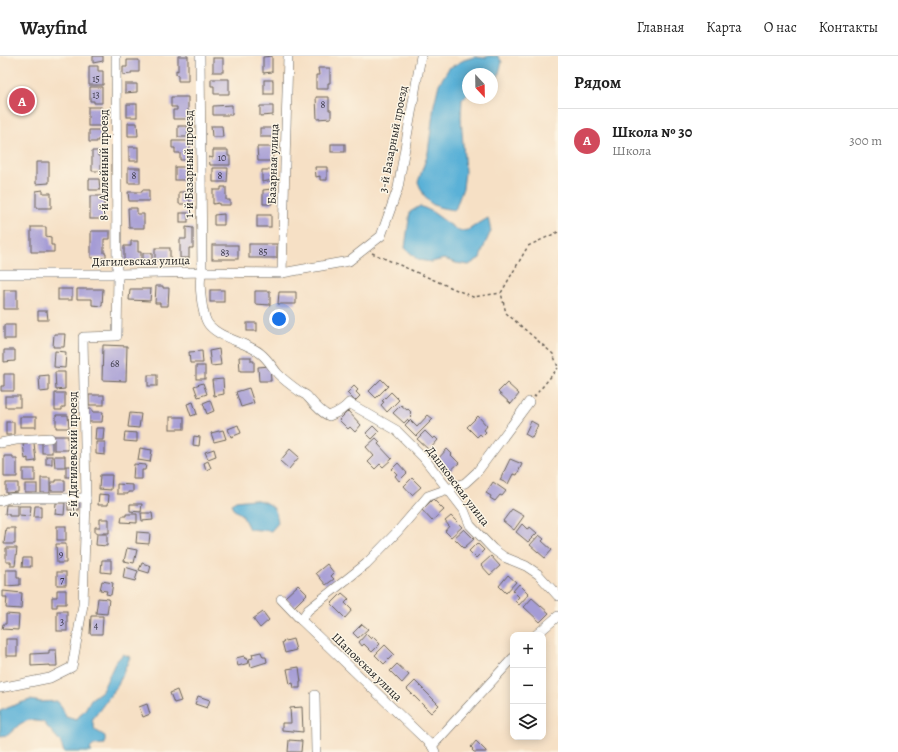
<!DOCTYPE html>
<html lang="ru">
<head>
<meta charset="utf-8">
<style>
	body { margin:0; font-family:Alegreya,serif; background:#f6f6f6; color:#222 }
	.controls { position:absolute; right:12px; bottom:12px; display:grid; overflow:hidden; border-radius:8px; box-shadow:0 2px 10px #0003 }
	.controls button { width:36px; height:36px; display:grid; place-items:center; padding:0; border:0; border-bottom:1px solid #e0e0e0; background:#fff; color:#222; font:20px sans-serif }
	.compass { position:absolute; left:462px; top:12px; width:36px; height:36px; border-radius:50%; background:#fff; box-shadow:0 2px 10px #0003; rotate:158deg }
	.you { position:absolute; left:279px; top:263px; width:14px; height:14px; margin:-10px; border:3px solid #fff; border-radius:50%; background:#1a73e8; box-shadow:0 0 0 6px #1a73e833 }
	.badge { display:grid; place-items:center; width:26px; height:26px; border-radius:50%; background:#d1495b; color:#fff; font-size:13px; font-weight:700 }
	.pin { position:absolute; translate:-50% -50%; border:2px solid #fff; box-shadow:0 1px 4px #0006 }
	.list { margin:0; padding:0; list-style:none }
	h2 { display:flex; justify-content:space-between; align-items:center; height:52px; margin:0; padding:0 16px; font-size:17px }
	h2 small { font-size:13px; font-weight:400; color:#767676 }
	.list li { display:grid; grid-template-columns:26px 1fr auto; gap:12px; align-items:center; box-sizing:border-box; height:64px; padding:0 16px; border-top:1px solid #e0e0e0 }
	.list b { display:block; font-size:15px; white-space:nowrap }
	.list p { margin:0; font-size:13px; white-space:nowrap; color:#767676 }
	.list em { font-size:13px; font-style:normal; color:#767676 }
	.icon { flex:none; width:22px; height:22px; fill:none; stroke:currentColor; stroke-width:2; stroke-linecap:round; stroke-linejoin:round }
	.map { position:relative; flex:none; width:558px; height:696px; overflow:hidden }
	header { display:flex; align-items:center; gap:24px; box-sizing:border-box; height:56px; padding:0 20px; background:#fff; border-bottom:1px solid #e0e0e0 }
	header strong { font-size:19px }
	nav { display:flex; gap:22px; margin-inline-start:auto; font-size:14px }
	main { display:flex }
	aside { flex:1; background:#fff }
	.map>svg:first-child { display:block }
	.water { fill:#5ab1d7; stroke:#3b667a }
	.building { fill:#a59cd5 }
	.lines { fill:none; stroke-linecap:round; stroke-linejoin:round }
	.minor-casing { stroke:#686157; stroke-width:10 }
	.path { stroke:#686157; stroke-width:1.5; stroke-dasharray:3 3; stroke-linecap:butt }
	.minor { stroke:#fff; stroke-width:9 }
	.labels { text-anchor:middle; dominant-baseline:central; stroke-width:3; stroke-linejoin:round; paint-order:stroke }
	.number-label { font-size:10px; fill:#3e3c4a }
	.street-label { font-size:12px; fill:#1c1c1c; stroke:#fcf5e5 }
</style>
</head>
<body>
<header>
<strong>Wayfind</strong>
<nav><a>Главная</a><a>Карта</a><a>О нас</a><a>Контакты</a></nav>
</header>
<main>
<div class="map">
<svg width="558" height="696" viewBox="0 0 558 696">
	<rect width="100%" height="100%" fill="#fcf5e5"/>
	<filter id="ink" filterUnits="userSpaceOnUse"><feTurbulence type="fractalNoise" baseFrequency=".025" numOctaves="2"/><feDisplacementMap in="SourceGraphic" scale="8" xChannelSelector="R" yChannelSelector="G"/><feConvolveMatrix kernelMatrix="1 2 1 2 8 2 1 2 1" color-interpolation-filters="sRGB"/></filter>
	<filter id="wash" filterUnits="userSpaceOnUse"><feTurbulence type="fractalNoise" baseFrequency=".012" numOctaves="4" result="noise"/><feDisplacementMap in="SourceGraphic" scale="16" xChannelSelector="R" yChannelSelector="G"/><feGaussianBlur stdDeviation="0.9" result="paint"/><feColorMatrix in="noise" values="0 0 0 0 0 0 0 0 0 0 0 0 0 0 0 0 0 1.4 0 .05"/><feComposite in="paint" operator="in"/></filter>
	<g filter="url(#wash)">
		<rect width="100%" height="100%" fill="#f6e0c5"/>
		<!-- water -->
		<g class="water">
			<path d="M489 0H498L502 6 498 21 492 24V18H468V38L462 43 461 61 465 116 463 132 455 154C431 151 427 148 418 126L428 97 434 49 439 28 449 12 464 4 474 1 484 2Z"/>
			<polygon points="420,150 431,155 456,173 462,175 468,174 488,162 491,175 485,188 480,202 469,209 456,207 444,203 431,206 418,204 405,192 410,156"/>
			<path d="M253 443C269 447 276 448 278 467L271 475 249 473 242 459 233 453 231 448 236 445Z"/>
			<polygon points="123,598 130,601 118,629 92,664 95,674 105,680 105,688 94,689 90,693 92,696 64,696 60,685 43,666 29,664 20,668 8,679 0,680 0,655 20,647 30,644 41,646 57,645 62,651 66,661 76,664 86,652 91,643 102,635 115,607"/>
		</g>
		<g id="blocks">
			<!-- building -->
			<g class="building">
				<polygon points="93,0 103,0 103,5 93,7"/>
				<polygon points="178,0 188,0 188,25 178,25 178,19 176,19 176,14 178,15"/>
				<polygon points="272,0 272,16 263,17 263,1"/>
				<rect x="213" y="2" width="10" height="14"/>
				<polygon points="127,4 139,4 139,16 131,16 131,18 123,19 123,11 127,11"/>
				<polygon points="89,10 98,10 98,15 103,15 103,29 89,29"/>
				<polygon points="318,12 330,12 330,27 328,27 328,33 316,33 316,19 319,19"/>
				<polygon points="211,23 229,23 229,38 214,38 214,30 211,30"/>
				<rect x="264" y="24" width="9" height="14"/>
				<polygon points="125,28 137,28 137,36 125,37"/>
				<polygon points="90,31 102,31 102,47 94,47 94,45 90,45"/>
				<polygon points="171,41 188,41 188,63 173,63 173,54 177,54 177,51 171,51"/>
				<polygon points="316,41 329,41 329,54 331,54 331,62 317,63"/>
				<rect x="127" y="48" width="10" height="13"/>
				<polygon points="232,49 232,59 213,59 213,50"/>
				<polygon points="260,50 273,50 273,59 260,60"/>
				<rect x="88" y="51" width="13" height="19"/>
				<polygon points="128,67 137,67 138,80 128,80"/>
				<rect x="178" y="70" width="10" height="11"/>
				<polygon points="211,70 222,70 223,81 212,81"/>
				<rect x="260" y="72" width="13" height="9"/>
				<polygon points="89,74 101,74 101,84 97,84 97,86 89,86"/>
				<polygon points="172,85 189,85 189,104 180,104 180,97 175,97 175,92 172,92"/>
				<rect x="331" y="88" width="14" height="8"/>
				<rect x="129" y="91" width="9" height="14"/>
				<polygon points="257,91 272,91 273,105 258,105"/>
				<polygon points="213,94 228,94 228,100 230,100 230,109 210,109 209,101 213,102"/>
				<polygon points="92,95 98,95 98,100 101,100 101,115 92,115"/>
				<polygon points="36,106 49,106 49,127 36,128"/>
				<rect x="175" y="111" width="13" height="13"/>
				<polygon points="315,111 327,111 327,124 320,124 320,120 316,121"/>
				<rect x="128" y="112" width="12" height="15"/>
				<polygon points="213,112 228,112 227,126 213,126"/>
				<polygon points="262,114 273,114 273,124 262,126"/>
				<polygon points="89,123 99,123 100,134 89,134"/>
				<polygon points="221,131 226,131 226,144 230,144 230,149 219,149 219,147 213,148 213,134 221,134"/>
				<polygon points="272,133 272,148 263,148 263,134"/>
				<polygon points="43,134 43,137 51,137 51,152 36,152 36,135"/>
				<polygon points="142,134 149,134 149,145 129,145 128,136 142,136"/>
				<polygon points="179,136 189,136 190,148 179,148"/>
				<rect x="90" y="140" width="14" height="23"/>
				<polygon points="128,152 137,152 137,158 144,158 144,172 129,172"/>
				<rect x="180" y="157" width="8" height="9"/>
				<polygon points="224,158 224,169 214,169 214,159"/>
				<rect x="257" y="159" width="14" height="12"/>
				<polygon points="31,171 46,171 46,180 51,181 51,189 54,189 54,196 31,196"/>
				<polygon points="186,171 193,172 193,192 189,192 189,202 180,202 180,183 186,183"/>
				<polygon points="91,175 110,175 110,183 104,183 104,197 106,197 106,202 91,202"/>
				<polygon points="131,185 138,185 138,196 141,196 141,206 130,206 130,208 124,208 124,190 131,190"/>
				<rect x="249" y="188" width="28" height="14"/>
				<rect x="212" y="189" width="26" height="14"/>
				<rect x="155" y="192" width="15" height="12"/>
				<polygon points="143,197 152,197 152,208 143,209"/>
				<polygon points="156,230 163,230 163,232 169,232 168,250 160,250 160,247 155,247"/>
				<rect x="58" y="233" width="14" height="11"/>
				<polygon points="77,233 103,233 102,250 92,249 92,243 77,243"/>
				<polygon points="130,233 151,233 150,245 129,244"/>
				<rect x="4" y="234" width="13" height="19"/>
				<rect x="210" y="234" width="14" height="12"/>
				<polygon points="255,235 270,235 270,249 255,248"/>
				<polygon points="279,236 296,236 296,248 278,248"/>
				<polygon points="38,255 47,255 48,264 38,264"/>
				<rect x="247" y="267" width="10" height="8"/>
				<rect x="4" y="269" width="11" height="14"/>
				<polygon points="54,278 65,278 64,291 53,291"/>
				<polygon points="103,289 127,290 126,325 102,324"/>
				<polygon points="219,293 221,309 211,310 209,295"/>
				<polygon points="4,294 15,294 15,305 4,306"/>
				<polygon points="55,295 66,296 65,312 54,311"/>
				<polygon points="202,295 203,307 190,307 189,296"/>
				<polygon points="239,301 251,301 251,305 254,305 254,315 240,315"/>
				<rect x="196" y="310" width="9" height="13"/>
				<polygon points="270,310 271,325 259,325 258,311"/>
				<polygon points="55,316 65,316 65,333 56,334"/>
				<polygon points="4,318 14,318 14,335 1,335 1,330 4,330"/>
				<polygon points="49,319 49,335 40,336 39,320"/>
				<rect x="148" y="319" width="9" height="11"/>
				<polygon points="223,323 224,338 214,340 212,324"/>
				<polygon points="381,323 388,330 376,342 369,335"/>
				<polygon points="203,327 207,338 198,341 194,330"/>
				<polygon points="507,327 519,338 511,348 498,336"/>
				<polygon points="354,330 358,334 356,336 360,340 355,345 347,337"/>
				<polygon points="249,332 254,347 241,351 236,336"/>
				<polygon points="391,336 399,344 387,356 381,349 384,346 382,345"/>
				<polygon points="55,337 65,337 65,351 62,351 62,354 55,354"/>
				<rect x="89" y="339" width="15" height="10"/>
				<rect x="5" y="340" width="15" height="11"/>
				<polygon points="210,344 214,355 207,358 203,347"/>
				<polygon points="193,346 197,358 191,360 187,348"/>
				<polygon points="401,349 407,354 408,353 411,356 410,357 412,359 404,367 393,357"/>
				<polygon points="88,353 92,353 92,356 103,356 102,366 87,366"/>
				<polygon points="348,355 361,369 355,376 350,371 348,373 339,364"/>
				<polygon points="130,357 141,358 139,372 128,371"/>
				<polygon points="56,359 68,359 69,372 56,372"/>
				<polygon points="428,359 433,363 416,380 405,369 410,364 417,371"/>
				<polygon points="478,360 487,370 484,374 486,376 482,380 480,378 477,381 467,371"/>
				<rect x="20" y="361" width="16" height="10"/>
				<rect x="170" y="361" width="14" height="12"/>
				<polygon points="531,365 538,369 532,382 525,378"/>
				<rect x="6" y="366" width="8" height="13"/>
				<polygon points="238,369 241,377 231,381 228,373"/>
				<polygon points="373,370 379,376 372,383 366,377"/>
				<polygon points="96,372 104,372 103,384 95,384"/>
				<polygon points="223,374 226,383 214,386 211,377"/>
				<polygon points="425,375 433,383 435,381 438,384 429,394 417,383"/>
				<polygon points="125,376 137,377 137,386 124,385"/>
				<rect x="54" y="380" width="14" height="14"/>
				<polygon points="194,380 200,381 199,390 193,389"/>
				<polygon points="376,382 380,386 378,388 392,403 383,411 380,408 375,413 368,406 374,400 366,391"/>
				<rect x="42" y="386" width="10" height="11"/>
				<polygon points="96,386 105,386 105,399 96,398"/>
				<polygon points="34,387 36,405 28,406 28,402 25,403 23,388"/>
				<polygon points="140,392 152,394 150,406 138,404"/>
				<polygon points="214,393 216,400 208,403 205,396"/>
				<polygon points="290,393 299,401 289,413 280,405"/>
				<polygon points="447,393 452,398 451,399 459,407 449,416 437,404"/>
				<polygon points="4,400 13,400 13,403 17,403 17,421 4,421"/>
				<rect x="46" y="400" width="6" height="8"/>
				<polygon points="54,400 65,400 65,411 55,411"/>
				<polygon points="510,403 522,408 517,419 513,418 508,428 500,424"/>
				<polygon points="208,405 211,412 206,414 204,407"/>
				<polygon points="398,407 407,417 399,425 395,420 397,418 392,413"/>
				<polygon points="134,408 146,409 145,414 142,414 142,423 133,423"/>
				<rect x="66" y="410" width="8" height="11"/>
				<rect x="23" y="413" width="12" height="12"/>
				<polygon points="100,419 112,419 111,434 99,433"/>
				<rect x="41" y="422" width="9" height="15"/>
				<polygon points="412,422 421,431 412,439 404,430"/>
				<polygon points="56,424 65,424 65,435 51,435 51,426 56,426"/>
				<polygon points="493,426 506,435 502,440 500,439 495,445 490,442 491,440 486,437"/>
				<polygon points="6,427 18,427 18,436 6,437"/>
				<rect x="25" y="428" width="12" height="9"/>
				<polygon points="117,428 133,429 133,436 128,436 128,438 117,438"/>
				<polygon points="99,438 109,439 108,449 98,449"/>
				<polygon points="433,443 444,454 432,465 422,454"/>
				<rect x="68" y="446" width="11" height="8"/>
				<polygon points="56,447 65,447 64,459 55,458"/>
				<polygon points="130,448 142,448 141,456 130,455"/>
				<polygon points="6,449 17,449 17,460 9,460 9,458 5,458"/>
				<polygon points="19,450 31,450 30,460 19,459"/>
				<polygon points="35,450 41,450 41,461 34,461"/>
				<polygon points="512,453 524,460 514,474 503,465"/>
				<polygon points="141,457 152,457 153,464 142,465"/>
				<polygon points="126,458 137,458 137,467 121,466 122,460 126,460"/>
				<polygon points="451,460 462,471 451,481 445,475 449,470 445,465"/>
				<polygon points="100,463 109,463 109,477 95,477 95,471 100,471"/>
				<polygon points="522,468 527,473 530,471 537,477 528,486 516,476"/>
				<rect x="57" y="470" width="9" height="14"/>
				<polygon points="6,472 15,472 15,488 4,488"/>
				<polygon points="464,473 474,483 464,492 454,482"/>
				<polygon points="137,476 150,477 149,488 136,487"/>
				<polygon points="97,478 107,478 107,490 96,489"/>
				<polygon points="539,479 544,483 542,485 552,494 545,502 530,489"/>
				<polygon points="477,487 484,494 476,502 469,495"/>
				<polygon points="56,488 66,488 66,507 57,507"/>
				<polygon points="6,492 17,492 15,510 11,510 11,506 6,506"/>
				<polygon points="127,492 137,494 134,507 124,505"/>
				<polygon points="491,500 500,510 490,519 481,509"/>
				<polygon points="23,502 31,502 31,511 22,511"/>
				<polygon points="102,504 111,504 111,517 101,516"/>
				<polygon points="142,507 151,510 149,517 139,514"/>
				<polygon points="327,508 334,517 331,520 334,523 326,529 316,517"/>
				<polygon points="125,511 138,515 135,525 123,522"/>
				<polygon points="6,514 17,514 17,522 20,522 20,529 6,530"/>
				<rect x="57" y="516" width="9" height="13"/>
				<polygon points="508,519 516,526 506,537 499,530"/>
				<polygon points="102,525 113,527 111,539 106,538 107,535 100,534"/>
				<polygon points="519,528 529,538 519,549 515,545 519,541 513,535"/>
				<polygon points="298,529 307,538 294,551 285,541"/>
				<polygon points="57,534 66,534 66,548 57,548 57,551 52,551 52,541 57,541"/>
				<polygon points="3,535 22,537 21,553 6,552 7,541 3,541"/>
				<polygon points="342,537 349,543 345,547 352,554 345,562 331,548"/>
				<polygon points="98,542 109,543 107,558 96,557"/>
				<polygon points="532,542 549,557 540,566 524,551"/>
				<rect x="57" y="555" width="10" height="20"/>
				<polygon points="263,556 269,564 260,572 253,563"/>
				<polygon points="6,558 19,559 18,574 2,573 3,568 6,568"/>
				<polygon points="91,560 103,560 102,578 90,578"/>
				<polygon points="362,568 368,573 358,582 353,577"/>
				<polygon points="366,578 371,583 373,581 380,588 372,596 364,588 362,590 359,586"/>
				<rect x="6" y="583" width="11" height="17"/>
				<polygon points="293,583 296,594 285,597 282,586"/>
				<polygon points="385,589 394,598 384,608 375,599"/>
				<polygon points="49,594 56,594 57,610 50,610 50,609 31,610 31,598 49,597"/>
				<polygon points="261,596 263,601 266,601 267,606 251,611 249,603 253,602 252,598"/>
				<polygon points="244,600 245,603 247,602 249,607 238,610 236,602"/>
				<polygon points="397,608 409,619 402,627 390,615"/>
				<polygon points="299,611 301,626 300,626 300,632 294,632 293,627 290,628 287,613"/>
				<polygon points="415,625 439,649 431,657 407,633"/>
				<polygon points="177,634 181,645 174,647 170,637"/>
				<polygon points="198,640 210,644 207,652 195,648"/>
				<polygon points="147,648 150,658 143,661 139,651"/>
				<polygon points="302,651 303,676 282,674 282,667 291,667 290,652"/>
				<polygon points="289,684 302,685 301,696 288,696"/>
				<polygon points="476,685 486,695 486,696 474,696 472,694 473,693 471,691"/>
			</g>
		</g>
	</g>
	<g filter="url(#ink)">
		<use href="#blocks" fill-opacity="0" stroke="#686157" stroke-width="1"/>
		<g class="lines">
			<defs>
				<g id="minor">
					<polyline points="116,0 117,218"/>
					<path d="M200 0 202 216C198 226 202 261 209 269 221 283 246 286 260 297 268 303 272 311 278 318 284 324 292 330 299 335 301 337 305 338 307 340 313 347 320 356 329 360 337 357 344 353 349 347L396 374 423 401 464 454 470 469 493 493 504 501 526 510 538 518 558 540"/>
					<polyline points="282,217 288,0"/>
					<polyline points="0,218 118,218 202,216 282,217 349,205 381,180 398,132 421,0"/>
					<polyline points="0,387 16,384 50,382"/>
					<polyline points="0,445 9,442 86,442"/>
					<polyline points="281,543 301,564 432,690 435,696"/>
					<polyline points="301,564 308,554 366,508 398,475 428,440 465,427 477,416 529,346"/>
					<polyline points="536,579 558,560"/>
					<polyline points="0,632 50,622 72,611 83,549 86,442 83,281 117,280 118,218"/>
					<polyline points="315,639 316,696"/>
					<polyline points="432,690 513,602"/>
				</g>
			</defs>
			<!-- minor casing -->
			<use href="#minor" class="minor-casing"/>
			<!-- path -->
			<g class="path">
				<polyline points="558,176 528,190 501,237 506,257 553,298 558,311"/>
				<polyline points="372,197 473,241 501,237"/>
				<polyline points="534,341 558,312"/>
			</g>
			<!-- minor -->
			<use href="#minor" class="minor"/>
		</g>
	</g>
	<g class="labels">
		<!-- number labels -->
		<g class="number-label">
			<text x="96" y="22">15</text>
			<text x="96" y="38">13</text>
			<text x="323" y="48">8</text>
			<text x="222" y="101">10</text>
			<text x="134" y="119">8</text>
			<text x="220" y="119">8</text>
			<text x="263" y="195">85</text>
			<text x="225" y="196">83</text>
			<text x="115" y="307">68</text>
			<text x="61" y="497">9</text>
			<text x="62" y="523">7</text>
			<text x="62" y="565">3</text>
			<text x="96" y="569">4</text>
		</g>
		<!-- street labels -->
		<g class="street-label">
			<text transform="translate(393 83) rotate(-79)">3-й Базарный проезд</text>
			<text transform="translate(189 108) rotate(-90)">1-й Базарный проезд</text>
			<text transform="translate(273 108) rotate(-88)">Базарная улица</text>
			<text transform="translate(104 109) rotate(-90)">8-й Аллейный проезд</text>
			<text transform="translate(141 205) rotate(-1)">Дягилевская улица</text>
			<text transform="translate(73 398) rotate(-90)">5-й Дягилевский проезд</text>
			<text transform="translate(458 430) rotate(53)">Дашковская улица</text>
			<text transform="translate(367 611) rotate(44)">Шаповская улица</text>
		</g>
	</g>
</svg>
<div class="controls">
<button>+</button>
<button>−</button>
<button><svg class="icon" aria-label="layers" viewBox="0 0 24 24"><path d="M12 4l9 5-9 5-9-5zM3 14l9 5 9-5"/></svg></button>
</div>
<svg class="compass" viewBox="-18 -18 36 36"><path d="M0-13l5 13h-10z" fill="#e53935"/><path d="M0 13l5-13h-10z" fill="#767676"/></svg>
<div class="you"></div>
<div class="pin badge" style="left:22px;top:45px">A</div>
</div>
<aside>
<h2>Рядом<small></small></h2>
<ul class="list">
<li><span class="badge">A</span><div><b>Школа № 30</b><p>Школа</p></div><em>300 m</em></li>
</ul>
</aside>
</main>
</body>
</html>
